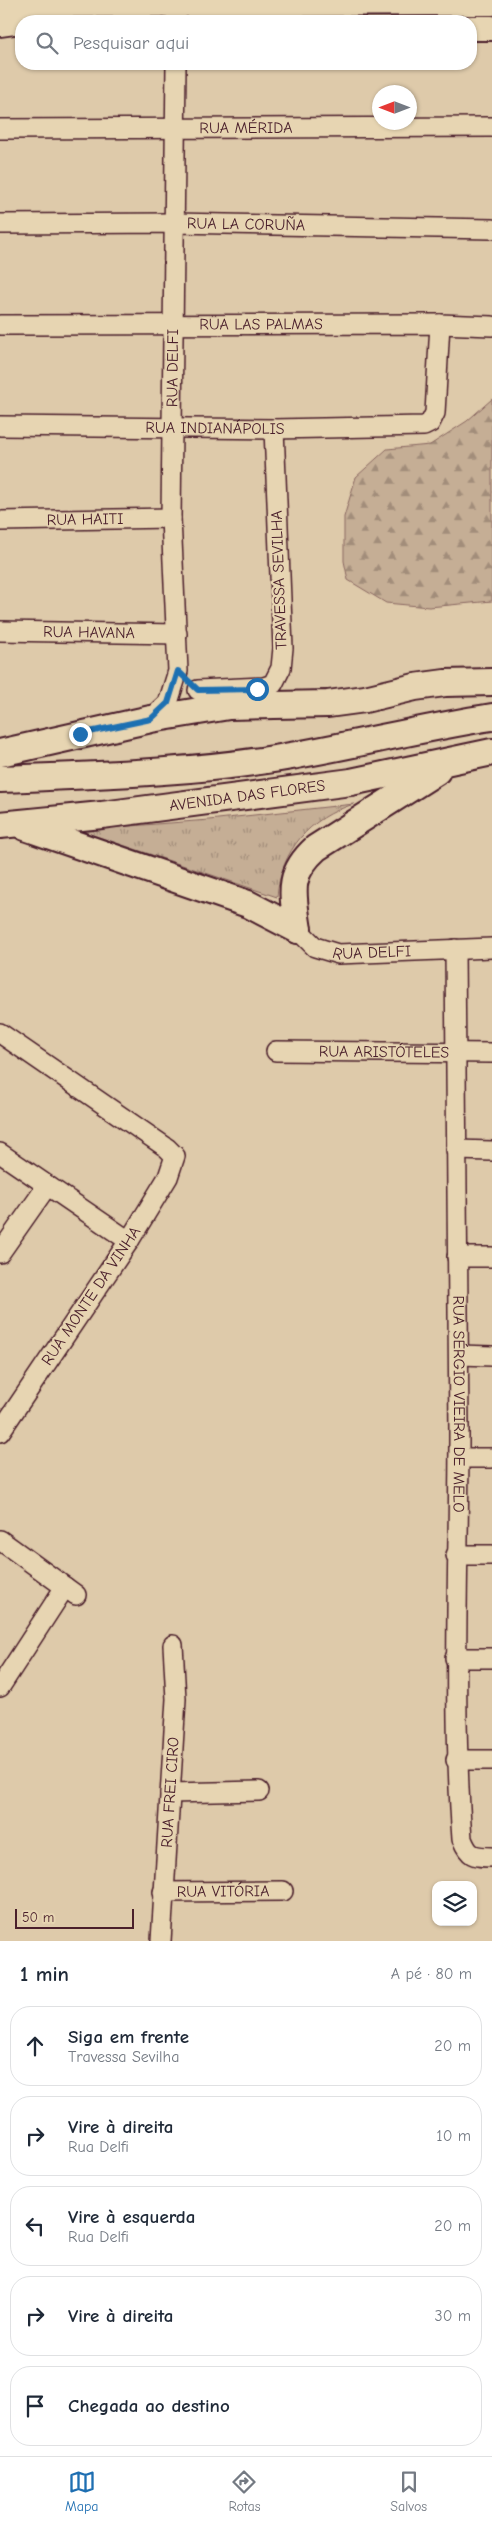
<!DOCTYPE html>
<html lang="pt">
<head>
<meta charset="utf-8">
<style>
	body { margin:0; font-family:"Comic Neue",sans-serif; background:#f6f6f7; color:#1f2937 }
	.controls { position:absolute; right:15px; bottom:15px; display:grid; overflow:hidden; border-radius:10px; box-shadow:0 1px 4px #0004 }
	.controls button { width:45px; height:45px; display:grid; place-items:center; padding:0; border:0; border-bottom:1px solid #e0e1e3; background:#fff; color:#1f2937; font:25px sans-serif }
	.compass { position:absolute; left:372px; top:85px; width:45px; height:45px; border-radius:50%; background:#fff; box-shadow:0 1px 4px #0004; rotate:270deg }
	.scale { position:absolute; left:15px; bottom:12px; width:119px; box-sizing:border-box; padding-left:5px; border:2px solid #4a1f2b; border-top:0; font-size:14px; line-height:18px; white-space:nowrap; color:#4a1f2b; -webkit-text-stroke:4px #e7d5b2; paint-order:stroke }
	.stop { position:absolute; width:15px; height:15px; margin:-11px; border:4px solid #1f6fb2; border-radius:50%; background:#fff }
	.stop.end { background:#1f6fb2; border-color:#fff; box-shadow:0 1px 5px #0008 }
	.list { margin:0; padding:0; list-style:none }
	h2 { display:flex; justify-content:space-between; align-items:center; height:65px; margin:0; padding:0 20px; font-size:21px }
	h2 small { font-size:16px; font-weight:400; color:#747a83 }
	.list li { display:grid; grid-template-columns:32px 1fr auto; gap:15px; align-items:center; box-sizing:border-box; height:80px; margin:0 10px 10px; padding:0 10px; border:1px solid #e0e1e3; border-radius:20px }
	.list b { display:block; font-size:19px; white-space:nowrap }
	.list p { margin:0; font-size:16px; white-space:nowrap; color:#747a83 }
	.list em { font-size:16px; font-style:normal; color:#747a83 }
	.icon { flex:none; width:28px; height:28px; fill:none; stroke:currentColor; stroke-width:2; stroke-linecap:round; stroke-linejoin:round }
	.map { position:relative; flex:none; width:492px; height:1941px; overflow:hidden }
	.search { position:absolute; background:#fff; box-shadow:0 1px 4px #0004; left:15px; right:15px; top:15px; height:55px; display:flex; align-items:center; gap:12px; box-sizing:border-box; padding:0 18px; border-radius:20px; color:#747a83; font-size:19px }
	.sheet { height:515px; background:#fff }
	nav { display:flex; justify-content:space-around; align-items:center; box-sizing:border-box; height:70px; border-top:1px solid #e0e1e3; background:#fff; font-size:14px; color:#747a83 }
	nav a { display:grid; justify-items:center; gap:2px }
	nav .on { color:#1f6fb2 }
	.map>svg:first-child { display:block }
	.grass { fill:url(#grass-tufts); stroke:#886660 }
	.forest { fill:url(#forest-firs); stroke:#886660 }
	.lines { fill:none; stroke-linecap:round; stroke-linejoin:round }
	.minor-casing { stroke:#4a1f2b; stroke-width:22 }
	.tertiary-casing { stroke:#4a1f2b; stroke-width:28 }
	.secondary-casing { stroke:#4a1f2b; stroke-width:30 }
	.primary-casing { stroke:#4a1f2b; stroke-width:31 }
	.minor { stroke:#e7d5b2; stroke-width:19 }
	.tertiary { stroke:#e7d5b2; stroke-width:24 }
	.secondary { stroke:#e7d5b2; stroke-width:26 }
	.primary { stroke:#e7d5b2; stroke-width:28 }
	.route { stroke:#1f6fb2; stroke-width:6 }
	.labels { text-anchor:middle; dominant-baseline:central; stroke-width:4.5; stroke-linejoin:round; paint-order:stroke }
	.street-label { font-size:16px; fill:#4a1f2b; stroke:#e7d5b2 }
</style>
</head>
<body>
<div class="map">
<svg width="492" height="1941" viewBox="0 0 492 1941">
	<defs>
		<pattern id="grass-tufts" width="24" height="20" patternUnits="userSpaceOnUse" patternTransform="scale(1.25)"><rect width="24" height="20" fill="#c5ae95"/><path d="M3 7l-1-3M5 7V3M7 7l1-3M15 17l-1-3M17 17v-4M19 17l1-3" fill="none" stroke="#a28d7a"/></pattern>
		<pattern id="forest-firs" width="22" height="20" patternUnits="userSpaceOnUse" patternTransform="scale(1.25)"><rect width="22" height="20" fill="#c5ae95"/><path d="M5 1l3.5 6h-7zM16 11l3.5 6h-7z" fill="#a28d7a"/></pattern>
	</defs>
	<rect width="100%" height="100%" fill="#decaaa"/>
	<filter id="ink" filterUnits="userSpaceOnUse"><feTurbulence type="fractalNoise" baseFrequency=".02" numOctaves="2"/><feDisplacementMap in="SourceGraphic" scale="10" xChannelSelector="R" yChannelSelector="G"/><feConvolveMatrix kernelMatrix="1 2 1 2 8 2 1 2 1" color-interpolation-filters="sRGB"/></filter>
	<g filter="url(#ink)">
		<!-- grass -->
		<path class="grass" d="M354 804C309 818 281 850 277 897L78 830 209 820Z"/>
		<!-- forest -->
		<polygon class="forest" points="492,399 492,601 429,607 386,603 348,580 344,561 344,517 356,477 387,449 430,445 467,421"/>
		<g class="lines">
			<defs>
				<g id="minor">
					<polyline points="176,21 177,0"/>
					<path id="s1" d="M0 129 492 127"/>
					<path id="s2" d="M0 224 175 223 492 229"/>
					<path id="s3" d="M0 325 440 324 492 326"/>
					<path id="s4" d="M0 426 274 429 424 426 430 423 435 413 440 324"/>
					<path id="s5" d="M0 521 171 518"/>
					<path id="s6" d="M0 631 177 634"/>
					<polyline points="198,690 264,687 273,684 281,668 283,648 274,429"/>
					<path id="s7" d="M151 719 168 703 178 671 171 518 176 64"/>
					<path id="s8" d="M298 930 315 947 338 954 492 948"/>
					<path id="s9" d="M455 949C455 1110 459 1271 459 1432 459 1568 452 1703 462 1839 469 1856 473 1857 492 1857"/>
					<polyline points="0,1033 167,1148 175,1156 168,1177 129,1241 0,1432"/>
					<path id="s10" d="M276 1051 492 1053"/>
					<polyline points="456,1150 492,1151"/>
					<polyline points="0,1153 129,1241"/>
					<polyline points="0,1253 47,1186"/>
					<polyline points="457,1257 492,1257"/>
					<polyline points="459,1355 492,1356"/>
					<polyline points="459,1458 492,1458"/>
					<polyline points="0,1540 76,1595"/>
					<polyline points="456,1555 492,1555"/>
					<polyline points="455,1658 492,1658"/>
					<polyline points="0,1687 65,1587"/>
					<polyline points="456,1760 492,1760"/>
					<polyline points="170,1793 259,1791"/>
					<path id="s11" d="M163 1892 283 1891"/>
					<path id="s12" d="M161 1941 176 1699 173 1645"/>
				</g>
				<g id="tertiary">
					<polyline points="0,5 492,3"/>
					<polyline points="0,24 21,21"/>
					<polyline points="471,28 492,28"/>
				</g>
				<g id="secondary">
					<polyline points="0,753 151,719 229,706 328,704 365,699 415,687 445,683 492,682"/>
					<path d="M0 779C93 775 188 773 280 758 351 746 421 728 492 717"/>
					<path id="s13" d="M0 825 102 815 351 782 492 752"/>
					<polyline points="25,827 248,904 298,930"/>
					<path d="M298 930C293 894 286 875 316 848L437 771"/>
				</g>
				<polyline id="primary" points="5,0 9,5"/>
			</defs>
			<!-- minor casing -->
			<use href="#minor" class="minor-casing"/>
			<!-- tertiary casing -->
			<use href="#tertiary" class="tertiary-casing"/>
			<!-- secondary casing -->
			<use href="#secondary" class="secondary-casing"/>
			<!-- primary casing -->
			<use href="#primary" class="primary-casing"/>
			<!-- minor -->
			<use href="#minor" class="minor"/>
			<!-- tertiary -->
			<use href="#tertiary" class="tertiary"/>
			<!-- secondary -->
			<use href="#secondary" class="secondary"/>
			<!-- primary -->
			<use href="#primary" class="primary"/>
		</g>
	</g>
	<g class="lines" filter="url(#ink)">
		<!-- route -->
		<polyline class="route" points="80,734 151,719 168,703 178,671 198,690 257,689"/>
	</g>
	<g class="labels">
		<!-- street labels -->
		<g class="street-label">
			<text stroke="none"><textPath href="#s1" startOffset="246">RUA MÉRIDA</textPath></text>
			<text stroke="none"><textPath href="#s2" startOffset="246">RUA LA CORUÑA</textPath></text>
			<text stroke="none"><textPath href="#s3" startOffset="261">RUA LAS PALMAS</textPath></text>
			<text stroke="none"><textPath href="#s7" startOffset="360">RUA DELFI</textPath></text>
			<text stroke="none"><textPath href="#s4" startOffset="215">RUA INDIANÁPOLIS</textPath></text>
			<text stroke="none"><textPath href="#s5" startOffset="85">RUA HAITI</textPath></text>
			<text transform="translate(279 580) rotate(-92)">TRAVESSA SEVILHA</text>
			<text stroke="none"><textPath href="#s6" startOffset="89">RUA HAVANA</textPath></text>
			<text stroke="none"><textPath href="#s13" startOffset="249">AVENIDA DAS FLORES</textPath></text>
			<text stroke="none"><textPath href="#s8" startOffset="82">RUA DELFI</textPath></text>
			<text stroke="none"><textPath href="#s10" startOffset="108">RUA ARISTÓTELES</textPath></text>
			<text transform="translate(91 1296) rotate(-56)">RUA MONTE DA VINHA</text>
			<text stroke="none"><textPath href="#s9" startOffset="455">RUA SÉRGIO VIEIRA DE MELO</textPath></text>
			<text stroke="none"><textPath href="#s12" startOffset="149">RUA FREI CIRO</textPath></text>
			<text stroke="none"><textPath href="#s11" startOffset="60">RUA VITÓRIA</textPath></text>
		</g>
	</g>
</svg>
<div class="controls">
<button><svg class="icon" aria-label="layers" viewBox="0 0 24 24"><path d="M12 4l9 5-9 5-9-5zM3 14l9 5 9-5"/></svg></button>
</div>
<svg class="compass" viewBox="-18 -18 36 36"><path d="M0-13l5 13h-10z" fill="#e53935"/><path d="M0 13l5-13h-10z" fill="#747a83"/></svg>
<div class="scale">50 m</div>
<div class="stop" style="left:257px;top:689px"></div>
<div class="stop end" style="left:80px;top:734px"></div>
<div class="search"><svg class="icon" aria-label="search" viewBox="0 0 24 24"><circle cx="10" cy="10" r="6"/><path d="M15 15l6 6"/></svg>Pesquisar aqui</div>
</div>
<section class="sheet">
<h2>1 min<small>A pé · 80 m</small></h2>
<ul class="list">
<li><svg class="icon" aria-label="ahead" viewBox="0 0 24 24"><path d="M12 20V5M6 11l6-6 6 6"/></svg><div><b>Siga em frente</b><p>Travessa Sevilha</p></div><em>20 m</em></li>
<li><svg class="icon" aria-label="right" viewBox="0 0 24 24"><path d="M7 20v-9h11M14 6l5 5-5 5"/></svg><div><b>Vire à direita</b><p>Rua Delfi</p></div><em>10 m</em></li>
<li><svg class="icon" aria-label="left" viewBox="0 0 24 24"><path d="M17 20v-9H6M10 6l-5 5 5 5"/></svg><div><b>Vire à esquerda</b><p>Rua Delfi</p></div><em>20 m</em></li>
<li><svg class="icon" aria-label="right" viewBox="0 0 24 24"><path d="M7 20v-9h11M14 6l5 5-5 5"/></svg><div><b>Vire à direita</b></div><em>30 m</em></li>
<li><svg class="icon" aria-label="arrive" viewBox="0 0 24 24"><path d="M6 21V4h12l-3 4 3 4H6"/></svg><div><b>Chegada ao destino</b></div></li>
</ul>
</section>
<nav>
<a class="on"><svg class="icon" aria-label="map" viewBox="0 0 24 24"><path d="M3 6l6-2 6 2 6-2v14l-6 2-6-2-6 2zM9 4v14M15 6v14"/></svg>Mapa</a>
<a><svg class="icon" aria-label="directions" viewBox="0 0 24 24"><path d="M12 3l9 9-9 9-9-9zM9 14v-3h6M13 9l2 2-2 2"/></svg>Rotas</a>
<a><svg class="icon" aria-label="saved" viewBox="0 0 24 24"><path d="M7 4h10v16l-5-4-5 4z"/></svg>Salvos</a>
</nav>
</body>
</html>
